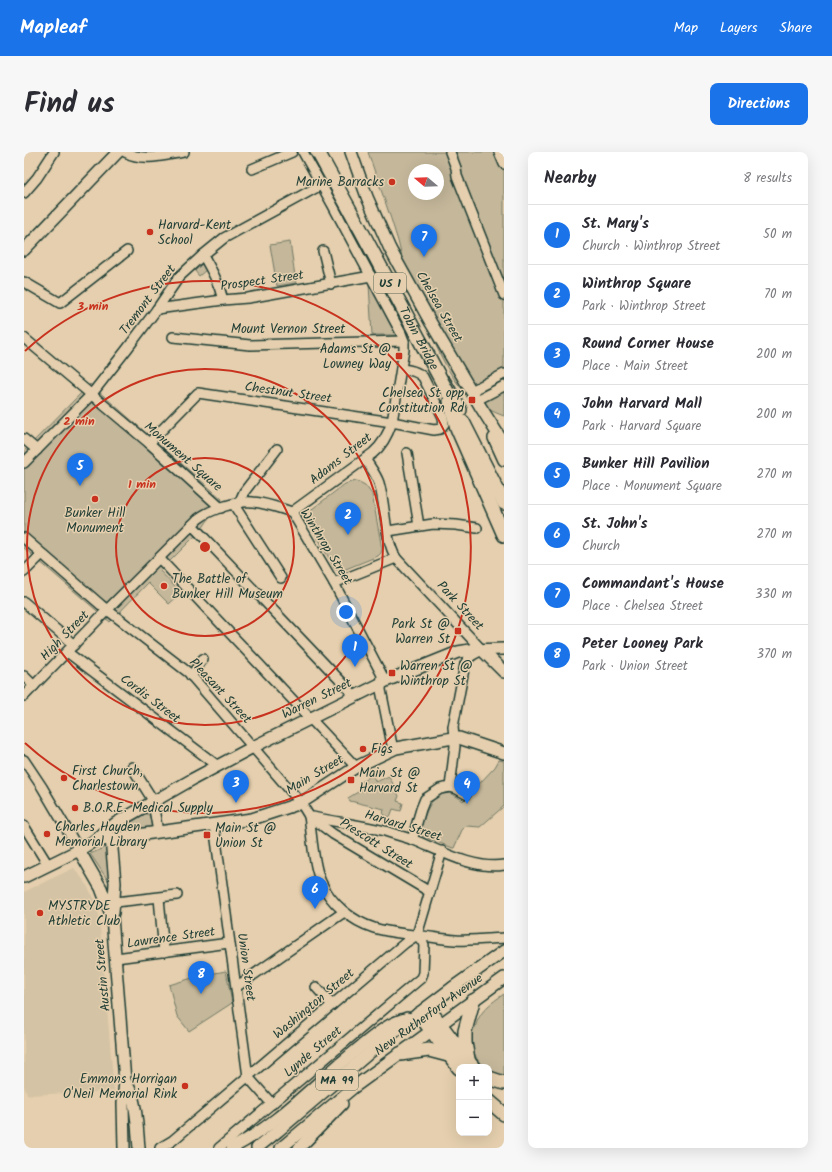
<!DOCTYPE html>
<html lang="en">
<head>
<meta charset="utf-8">
<style>
	body { margin:0; font-family:Kalam,sans-serif; background:#f7f7f7; color:#2b2b33 }
	.controls { position:absolute; right:12px; bottom:12px; display:grid; overflow:hidden; border-radius:8px; box-shadow:0 4px 16px #0002 }
	.controls button { width:36px; height:36px; display:grid; place-items:center; padding:0; border:0; border-bottom:1px solid #e1e1e2; background:#fff; color:#2b2b33; font:20px sans-serif }
	.compass { position:absolute; left:384px; top:12px; width:36px; height:36px; border-radius:50%; background:#fff; box-shadow:0 4px 16px #0002; rotate:289deg }
	.you { position:absolute; left:322px; top:460px; width:14px; height:14px; margin:-10px; border:3px solid #fff; border-radius:50%; background:#1a73e8; box-shadow:0 0 0 6px #1a73e833 }
	.badge { display:grid; place-items:center; width:26px; height:26px; border-radius:50%; background:#1a73e8; color:#fff; font-size:13px; font-weight:700 }
	.pin { position:absolute; translate:-50% -33px; filter:drop-shadow(0 1px 2px #0008) }
	.pin::after { content:''; position:absolute; top:21px; width:14px; height:12px; background:inherit; clip-path:polygon(0 0,100% 0,50% 100%) }
	.list { margin:0; padding:0; list-style:none }
	h2 { display:flex; justify-content:space-between; align-items:center; height:52px; margin:0; padding:0 16px; font-size:17px }
	h2 small { font-size:13px; font-weight:400; color:#7c7c81 }
	.list li { display:grid; grid-template-columns:26px 1fr auto; gap:12px; align-items:center; box-sizing:border-box; height:60px; padding:0 16px; border-top:1px solid #e1e1e2 }
	.list b { display:block; font-size:15px; white-space:nowrap }
	.list p { margin:0; font-size:13px; white-space:nowrap; color:#7c7c81 }
	.list em { font-size:13px; font-style:normal; color:#7c7c81 }
	.map { position:relative; flex:none; width:480px; height:996px; overflow:hidden; border-radius:8px }
	header { display:flex; align-items:center; gap:24px; box-sizing:border-box; height:56px; padding:0 20px; background:#1a73e8; color:#fff }
	header strong { font-size:19px }
	nav { display:flex; gap:22px; margin-inline-start:auto; font-size:14px }
	.intro { display:flex; align-items:center; justify-content:space-between; box-sizing:border-box; height:96px; padding:0 24px }
	h1 { margin:0; font-size:28px }
	.button { padding:10px 18px; border-radius:8px; background:#1a73e8; color:#fff; font-size:14px; font-weight:700 }
	main { display:flex; gap:24px; padding:0 24px }
	aside { flex:1; background:#fff; border-radius:8px; box-shadow:0 4px 16px #0002 }
	.map>svg:first-child { display:block }
	.built { fill:#d4c3a4 }
	.green { fill:#c4b79a; stroke:#727a67; fill-rule:evenodd }
	.lines { fill:none; stroke-linecap:round; stroke-linejoin:round }
	.minor-casing { stroke:#1f3d34; stroke-width:12 }
	.major-casing { stroke:#1f3d34; stroke-width:14 }
	.highway-casing { stroke:#1f3d34; stroke-width:16 }
	.minor { stroke:#e5cfae; stroke-width:9 }
	.major { stroke:#e5cfae; stroke-width:11 }
	.highway { stroke:#e5cfae; stroke-width:13 }
	.highway-bridge-casing { stroke:#1f3d34; stroke-width:16; stroke-linecap:butt }
	.highway-bridge { stroke:#e5cfae; stroke-width:13 }
	.ring { fill:none; stroke:#c8321e; stroke-width:2 }
	.poi-dot { fill:#c8321e; stroke:#e5cfae; stroke-width:1.5 }
	.labels { text-anchor:middle; dominant-baseline:central; stroke-width:3; stroke-linejoin:round; paint-order:stroke }
	.shield { fill:#e5cfae; stroke:#5a6959; stroke-width:1 }
	.shield-label { font-size:12px; font-weight:bold; fill:#1f3d34 }
	.poi-label { font-size:13px; fill:#1f3d34; stroke:#e5cfae; text-anchor:start }
	.street-label { font-size:13px; fill:#1f3d34; stroke:#e5cfae }
	.centre { fill:#c8321e; stroke:#e5cfae; stroke-width:2 }
	.ring-label { font-size:12px; text-anchor:middle; font-weight:bold; fill:#c8321e; stroke:#e5cfae; stroke-width:3; stroke-linejoin:round; paint-order:stroke }
</style>
</head>
<body>
<header>
<strong>Mapleaf</strong>
<nav><a>Map</a><a>Layers</a><a>Share</a></nav>
</header>
<div class="intro"><h1>Find us</h1><a class="button">Directions</a></div>
<main>
<div class="map">
<svg width="480" height="996" viewBox="0 0 480 996">
	<rect width="100%" height="100%" fill="#e5cfae"/>
	<filter id="ink" filterUnits="userSpaceOnUse"><feTurbulence type="fractalNoise" baseFrequency=".025" numOctaves="2"/><feDisplacementMap in="SourceGraphic" scale="8" xChannelSelector="R" yChannelSelector="G"/><feConvolveMatrix kernelMatrix="1 2 1 2 8 2 1 2 1" color-interpolation-filters="sRGB"/></filter>
	<g filter="url(#ink)">
		<!-- built -->
		<polygon class="built" points="50,716 61,730 68,743 73,754 75,764 90,939 3,943 0,933 0,740"/>
		<!-- green -->
		<g class="green">
			<path d="M344 0H480V264C435 248 423 218 405 178 398 164 390 149 385 134 381 119 378 104 374 89 365 59 354 30 344 0ZM390 18H414V42H390Z"/>
			<polygon points="266,90 272,131 253,134 246,93"/>
			<polygon points="178,111 182,118 175,124 171,119"/>
			<polygon points="345,132 372,183 348,183"/>
			<polygon points="66,232 198,347 178,377 136,419 157,441 145,452 124,431 86,470 0,396 0,299"/>
			<polygon points="333,329 341,333 348,342 358,397 357,401 354,404 317,419 311,417 284,368 288,357 321,332 327,330"/>
			<path d="M475 608 480 609V654L456 675 442 674 438 678 430 696H429L394 683C402 661 410 625 439 649L471 615Z"/>
			<polygon points="348,623 352,630 365,624 375,644 373,649 379,651 377,659 369,657 366,665 359,663 360,657 326,649 324,646 339,637 336,631"/>
			<path d="M121 662C127 662 127 667 128 672L127 676 93 679Z"/>
			<polygon points="82,695 84,697 86,730 85,730 67,703 66,702"/>
			<polygon points="202,819 208,851 165,879 153,864 145,833 175,824"/>
			<path d="M480 842V924L465 918V915H460C448 905 447 891 447 875L451 876C455 859 467 851 480 842Z"/>
		</g>
		<g class="lines">
			<defs>
				<g id="minor">
					<path d="M101 0C119 10 141 3 160 0"/>
					<polyline points="426,0 432,16 433,24 480,143"/>
					<polyline points="475,0 480,12"/>
					<polyline points="228,17 268,0"/>
					<polyline points="0,41 13,26 30,0"/>
					<polyline points="299,99 307,132"/>
					<path d="M179 103C187 117 195 131 199 148"/>
					<polyline points="0,130 36,151 103,99"/>
					<polyline points="133,157 199,148 224,146 347,124"/>
					<polyline points="149,185 226,193 380,189"/>
					<polyline points="0,186 125,291 197,356"/>
					<polyline points="447,239 480,222"/>
					<polyline points="453,248 480,234"/>
					<polyline points="0,287 13,298"/>
					<path d="M125 291 174 241 368 270 410 278 416 277 420 272 419 265 399 225C393 219 386 218 377 217"/>
					<polyline points="383,301 395,374"/>
					<path d="M341 307C346 315 352 322 355 331 362 354 360 386 372 406L458 498C451 502 444 504 441 512L429 575 431 594 426 635"/>
					<polyline points="0,311 67,243 103,197 133,157 155,125 179,103 200,86 297,33"/>
					<polyline points="215,351 220,340 253,297"/>
					<polyline points="210,353 257,426"/>
					<path d="M268 360 349 301C359 293 364 282 368 270L380 198V189L377 181 308 52 279 0"/>
					<polyline points="168,373 331,544"/>
					<polyline points="364,379 409,372 432,373 453,376"/>
					<polyline points="0,386 77,453 165,521 277,651 285,664 309,682 406,740"/>
					<polyline points="135,406 332,615"/>
					<polyline points="0,420 18,402"/>
					<polyline points="310,431 372,406"/>
					<polyline points="0,450 50,493"/>
					<polyline points="43,500 194,614"/>
					<polyline points="0,524 10,534"/>
					<polyline points="167,524 179,507"/>
					<path d="M0 544 87 454 174 367C185 358 214 348 229 350 242 351 255 356 268 360L310 431 358 523 357 538 369 598"/>
					<polyline points="0,608 18,635 55,698"/>
					<polyline points="108,615 130,650"/>
					<polyline points="129,651 134,680"/>
					<path d="M285 664C288 683 289 713 297 730 307 752 328 769 350 776 363 780 376 781 389 783 403 784 417 787 431 788 447 789 464 787 480 786"/>
					<path d="M289 665C312 670 337 673 361 679 370 682 380 685 390 688 417 699 450 718 480 713"/>
					<polyline points="190,673 224,925 248,952"/>
					<polyline points="0,674 24,713"/>
					<polyline points="388,688 397,657 401,647 416,637 426,635 433,637 442,642"/>
					<polyline points="135,746 140,800"/>
					<polyline points="83,751 153,743"/>
					<polyline points="92,806 205,791"/>
					<polyline points="212,835 320,760"/>
					<polyline points="292,835 308,853"/>
					<polyline points="136,996 148,989 381,791 393,783 418,699"/>
					<polyline points="195,996 397,826 399,821 400,793 398,789 393,783"/>
				</g>
				<g id="major">
					<polyline points="327,0 343,45 366,97 407,171 456,254 480,292"/>
					<polyline points="0,98 94,0"/>
					<polyline points="470,286 480,308"/>
					<polyline points="458,498 480,520"/>
					<polyline points="87,686 91,731 89,761"/>
					<polyline points="70,689 92,671 169,627 229,595 362,529 434,500 446,498 480,497"/>
					<polyline points="55,698 77,736 88,765 101,929 99,951 100,996"/>
					<polyline points="0,725 55,698 70,689 228,667 277,651 332,615 372,596 429,586 435,586 480,601"/>
					<path d="M101 929C113 945 113 976 115 996"/>
					<path d="M208 996C249 975 283 940 318 910 333 898 350 882 366 873 372 870 378 868 383 866"/>
					<polyline points="233,996 254,979 365,884 428,836 480,799"/>
					<polyline points="257,996 330,935 480,826"/>
					<polyline points="275,996 318,952"/>
				</g>
				<g id="highway">
					<polyline points="420,230 436,258"/>
					<polyline points="426,249 433,276 480,383"/>
					<polyline points="439,270 480,351"/>
					<polyline points="404,856 441,905 449,915"/>
					<polyline points="395,862 435,916"/>
					<polyline points="376,902 405,898 424,903"/>
					<polyline points="444,907 441,891 441,879 449,849"/>
					<polyline points="465,926 480,931"/>
					<polyline points="465,949 480,962"/>
				</g>
			</defs>
			<!-- minor casing -->
			<use href="#minor" class="minor-casing"/>
			<!-- major casing -->
			<use href="#major" class="major-casing"/>
			<!-- highway casing -->
			<use href="#highway" class="highway-casing"/>
			<!-- minor -->
			<use href="#minor" class="minor"/>
			<!-- major -->
			<use href="#major" class="major"/>
			<!-- highway -->
			<use href="#highway" class="highway"/>
			<defs>
				<g id="highway-bridge">
					<path id="s1" d="M294 0 338 80 424 241"/>
				</g>
			</defs>
			<!-- highway-bridge casing -->
			<use href="#highway-bridge" class="highway-bridge-casing"/>
			<!-- highway-bridge -->
			<use href="#highway-bridge" class="highway-bridge"/>
		</g>
	</g>
	<!-- distance rings -->
	<g class="ring">
		<circle cx="181" cy="395" r="89"/>
		<circle cx="181" cy="395" r="178"/>
		<path d="M1 199A266 266 0 1 1 1 591"/>
	</g>
	<!-- markers -->
	<g class="poi-dot">
		<circle cx="368" cy="30" r="4"/>
		<circle cx="126" cy="80" r="4"/>
		<rect x="371" y="200" width="8" height="8" rx="2"/>
		<rect x="444" y="244" width="8" height="8" rx="2"/>
		<circle cx="71" cy="347" r="4"/>
		<circle cx="140" cy="434" r="4"/>
		<rect x="430" y="475" width="8" height="8" rx="2"/>
		<rect x="364" y="517" width="8" height="8" rx="2"/>
		<circle cx="339" cy="597" r="4"/>
		<circle cx="40" cy="626" r="4"/>
		<rect x="323" y="624" width="8" height="8" rx="2"/>
		<circle cx="51" cy="656" r="4"/>
		<circle cx="23" cy="682" r="4"/>
		<rect x="179" y="679" width="8" height="8" rx="2"/>
		<circle cx="16" cy="761" r="4"/>
		<circle cx="161" cy="934" r="4"/>
	</g>
	<g class="labels">
		<!-- shield labels -->
		<g class="shield">
			<rect x="350" y="121" width="32" height="20" rx="3"/>
			<rect x="292" y="918" width="42" height="20" rx="3"/>
		</g>
		<g class="shield-label">
			<text x="366" y="131">US 1</text>
			<text x="313" y="928">MA 99</text>
		</g>
		<!-- poi labels -->
		<g class="poi-label">
			<text x="360" y="30" text-anchor="end">Marine Barracks</text>
			<text x="134" y="73">Harvard-Kent<tspan x="134" dy="15">School</tspan></text>
			<text x="367" y="197" text-anchor="end">Adams St @<tspan x="367" dy="15">Lowney Way</tspan></text>
			<text x="440" y="241" text-anchor="end">Chelsea St opp<tspan x="440" dy="15">Constitution Rd</tspan></text>
			<text x="71" y="361" text-anchor="middle">Bunker Hill<tspan x="71" dy="15">Monument</tspan></text>
			<text x="148" y="427">The Battle of<tspan x="148" dy="15">Bunker Hill Museum</tspan></text>
			<text x="426" y="472" text-anchor="end">Park St @<tspan x="426" dy="15">Warren St</tspan></text>
			<text x="376" y="514">Warren St @<tspan x="376" dy="15">Winthrop St</tspan></text>
			<text x="347" y="597">Figs</text>
			<text x="48" y="619">First Church,<tspan x="48" dy="15">Charlestown</tspan></text>
			<text x="335" y="621">Main St @<tspan x="335" dy="15">Harvard St</tspan></text>
			<text x="59" y="656">B.O.R.E. Medical Supply</text>
			<text x="31" y="675">Charles Hayden<tspan x="31" dy="15">Memorial Library</tspan></text>
			<text x="191" y="676">Main St @<tspan x="191" dy="15">Union St</tspan></text>
			<text x="24" y="754">MYSTRYDE<tspan x="24" dy="15">Athletic Club</tspan></text>
			<text x="153" y="927" text-anchor="end">Emmons Horrigan<tspan x="153" dy="15">O'Neil Memorial Rink</tspan></text>
		</g>
		<!-- street labels -->
		<g class="street-label">
			<text transform="translate(238 129) rotate(-8)">Prospect Street</text>
			<text transform="translate(124 148) rotate(-53)">Tremont Street</text>
			<text transform="translate(415 155) rotate(60)">Chelsea Street</text>
			<text x="264" y="177">Mount Vernon Street</text>
			<text stroke="none"><textPath href="#s1" startOffset="212">Tobin Bridge</textPath></text>
			<text transform="translate(264 241) rotate(8)">Chestnut Street</text>
			<text transform="translate(159 305) rotate(41)">Monument Square</text>
			<text transform="translate(317 307) rotate(-38)">Adams Street</text>
			<text transform="translate(302 395) rotate(58)">Winthrop Street</text>
			<text transform="translate(436 454) rotate(47)">Park Street</text>
			<text transform="translate(41 484) rotate(-46)">High Street</text>
			<text transform="translate(196 539) rotate(47)">Pleasant Street</text>
			<text transform="translate(126 547) rotate(37)">Cordis Street</text>
			<text transform="translate(293 547) rotate(-26)">Warren Street</text>
			<text transform="translate(291 623) rotate(-31)">Main Street</text>
			<text transform="translate(379 674) rotate(17)">Harvard Street</text>
			<text transform="translate(352 692) rotate(32)">Prescott Street</text>
			<text transform="translate(147 786) rotate(-8)">Lawrence Street</text>
			<text transform="translate(222 815) rotate(82)">Union Street</text>
			<text transform="translate(79 823) rotate(-95)">Austin Street</text>
			<text transform="translate(290 852) rotate(-40)">Washington Street</text>
			<text transform="translate(405 863) rotate(-36)">New Rutherford Avenue</text>
			<text transform="translate(289 900) rotate(-40)">Lynde Street</text>
		</g>
	</g>
	<circle cx="181" cy="395" r="6" class="centre"/>
	<g class="ring-label">
		<text x="69" y="158">3 min</text>
		<text x="55" y="273">2 min</text>
		<text x="118" y="336">1 min</text>
	</g>
</svg>
<div class="controls">
<button>+</button>
<button>−</button>
</div>
<svg class="compass" viewBox="-18 -18 36 36"><path d="M0-13l5 13h-10z" fill="#e53935"/><path d="M0 13l5-13h-10z" fill="#7c7c81"/></svg>
<div class="you"></div>
<div class="pin badge" style="left:331px;top:515px">1</div>
<div class="pin badge" style="left:324px;top:383px">2</div>
<div class="pin badge" style="left:212px;top:651px">3</div>
<div class="pin badge" style="left:443px;top:652px">4</div>
<div class="pin badge" style="left:56px;top:334px">5</div>
<div class="pin badge" style="left:291px;top:757px">6</div>
<div class="pin badge" style="left:400px;top:105px">7</div>
<div class="pin badge" style="left:177px;top:842px">8</div>
</div>
<aside>
<h2>Nearby<small>8 results</small></h2>
<ul class="list">
<li><span class="badge">1</span><div><b>St. Mary's</b><p>Church · Winthrop Street</p></div><em>50 m</em></li>
<li><span class="badge">2</span><div><b>Winthrop Square</b><p>Park · Winthrop Street</p></div><em>70 m</em></li>
<li><span class="badge">3</span><div><b>Round Corner House</b><p>Place · Main Street</p></div><em>200 m</em></li>
<li><span class="badge">4</span><div><b>John Harvard Mall</b><p>Park · Harvard Square</p></div><em>200 m</em></li>
<li><span class="badge">5</span><div><b>Bunker Hill Pavilion</b><p>Place · Monument Square</p></div><em>270 m</em></li>
<li><span class="badge">6</span><div><b>St. John's</b><p>Church</p></div><em>270 m</em></li>
<li><span class="badge">7</span><div><b>Commandant's House</b><p>Place · Chelsea Street</p></div><em>330 m</em></li>
<li><span class="badge">8</span><div><b>Peter Looney Park</b><p>Park · Union Street</p></div><em>370 m</em></li>
</ul>
</aside>
</main>
</body>
</html>
